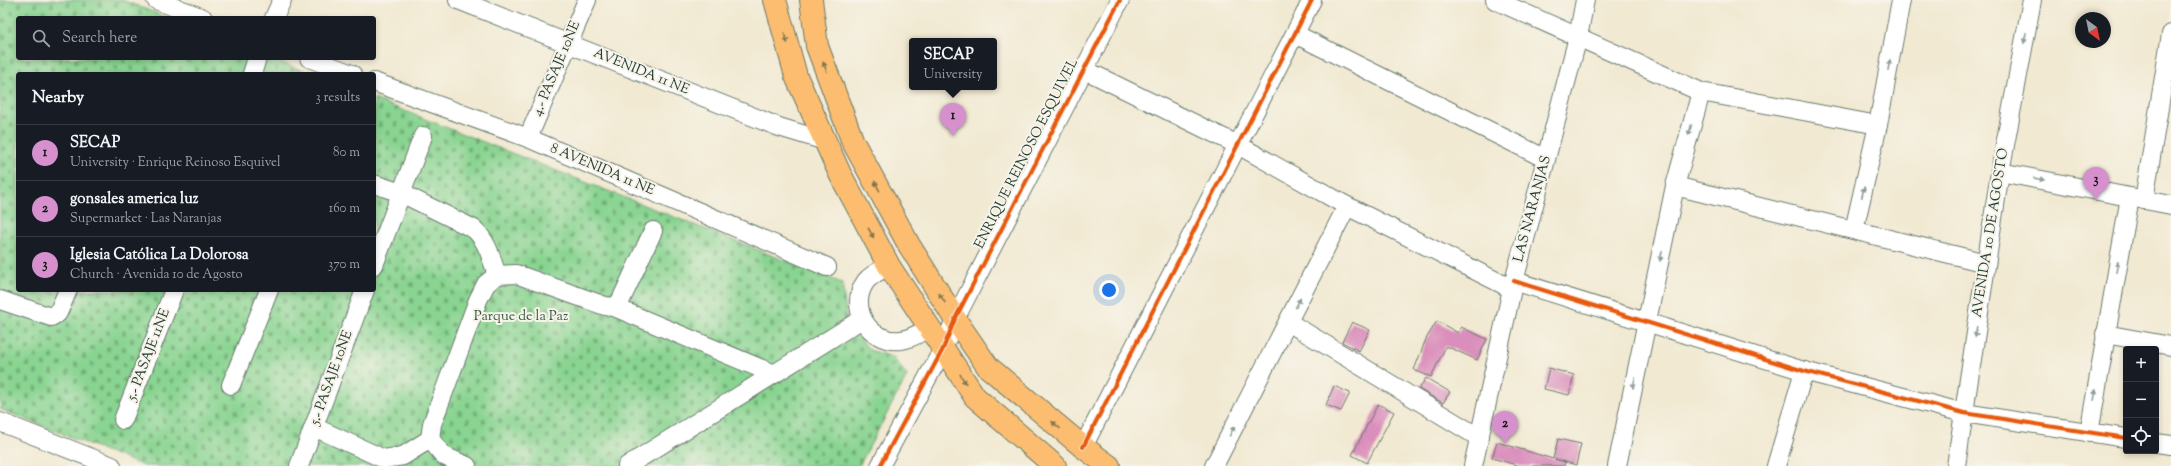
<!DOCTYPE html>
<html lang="en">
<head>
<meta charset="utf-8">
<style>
	body { margin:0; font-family:"Sorts Mill Goudy",serif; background:#20242c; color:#f1f3f6 }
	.controls { position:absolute; right:12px; bottom:12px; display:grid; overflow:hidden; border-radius:4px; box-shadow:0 2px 6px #0003 }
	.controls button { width:36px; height:36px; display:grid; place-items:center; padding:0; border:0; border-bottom:1px solid #363941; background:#171b24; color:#f1f3f6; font:20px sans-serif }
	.compass { position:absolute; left:2075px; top:12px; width:36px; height:36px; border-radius:50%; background:#171b24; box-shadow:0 2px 6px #0003; rotate:147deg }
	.you { position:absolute; left:1109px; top:290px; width:14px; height:14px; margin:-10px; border:3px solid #fff; border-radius:50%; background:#1a73e8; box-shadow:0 0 0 6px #1a73e833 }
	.badge { display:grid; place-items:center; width:26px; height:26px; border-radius:50%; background:#d690ce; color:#111; font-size:13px; font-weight:700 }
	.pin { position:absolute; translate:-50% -33px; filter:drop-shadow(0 1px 2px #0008) }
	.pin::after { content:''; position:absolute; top:21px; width:14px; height:12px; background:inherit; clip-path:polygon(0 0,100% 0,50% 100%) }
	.popup { position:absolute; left:909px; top:38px; width:88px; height:52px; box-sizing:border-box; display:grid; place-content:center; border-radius:4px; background:#171b24; filter:drop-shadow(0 1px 3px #0005); font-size:13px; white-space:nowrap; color:#9ea1a6 }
	.popup b { font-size:15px; color:#f1f3f6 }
	.popup::after { content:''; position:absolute; left:50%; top:100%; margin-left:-8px; border:8px solid transparent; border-top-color:#171b24 }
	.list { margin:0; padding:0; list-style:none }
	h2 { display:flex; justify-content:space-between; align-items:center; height:52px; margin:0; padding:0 16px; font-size:17px }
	h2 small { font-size:13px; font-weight:400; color:#9ea1a6 }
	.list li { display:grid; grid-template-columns:26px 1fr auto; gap:12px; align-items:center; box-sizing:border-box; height:56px; padding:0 16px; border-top:1px solid #363941 }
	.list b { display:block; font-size:15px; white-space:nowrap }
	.list p { margin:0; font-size:13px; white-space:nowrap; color:#9ea1a6 }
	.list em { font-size:13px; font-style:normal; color:#9ea1a6 }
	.icon { flex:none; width:22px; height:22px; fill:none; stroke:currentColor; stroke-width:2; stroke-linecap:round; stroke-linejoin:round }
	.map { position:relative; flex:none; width:2171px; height:466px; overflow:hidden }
	.search { position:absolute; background:#171b24; box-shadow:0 2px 6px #0003; left:16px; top:16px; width:360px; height:44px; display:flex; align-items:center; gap:10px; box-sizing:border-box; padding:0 14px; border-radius:4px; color:#9ea1a6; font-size:15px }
	.panel { position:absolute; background:#171b24; box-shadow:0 2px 6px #0003; left:16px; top:72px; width:360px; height:220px; border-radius:4px }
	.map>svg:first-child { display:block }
	.cemetery { fill:url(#cemetery-stones); stroke:#548862 }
	.building { fill:#da8ebb }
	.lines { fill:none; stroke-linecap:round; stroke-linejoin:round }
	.minor-casing { stroke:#68796b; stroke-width:20 }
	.major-casing { stroke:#68796b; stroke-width:24 }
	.minor { stroke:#fff; stroke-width:18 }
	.major { stroke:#fcbd6f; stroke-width:22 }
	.cycleway-casing { stroke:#f7f3e8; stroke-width:6 }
	.cycleway { stroke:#e8590c; stroke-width:4 }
	.oneway { fill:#82774f }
	.oneway2 { fill:#8f9e9a }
	.labels { text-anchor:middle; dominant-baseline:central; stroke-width:4; stroke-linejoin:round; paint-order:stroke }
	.street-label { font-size:14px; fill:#1f3d34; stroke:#f7f3e8 }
	.park-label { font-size:14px; fill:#345b47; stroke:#f7f3e8 }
</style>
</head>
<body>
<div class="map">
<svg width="2171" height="466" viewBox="0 0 2171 466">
	<defs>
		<pattern id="cemetery-stones" width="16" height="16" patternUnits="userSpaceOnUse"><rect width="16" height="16" fill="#89d491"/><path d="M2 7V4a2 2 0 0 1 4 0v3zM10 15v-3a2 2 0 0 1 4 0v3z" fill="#6fad77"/></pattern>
	</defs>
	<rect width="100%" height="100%" fill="#f7f3e8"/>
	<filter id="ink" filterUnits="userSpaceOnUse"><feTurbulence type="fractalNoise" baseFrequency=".025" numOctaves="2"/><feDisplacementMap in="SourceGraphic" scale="8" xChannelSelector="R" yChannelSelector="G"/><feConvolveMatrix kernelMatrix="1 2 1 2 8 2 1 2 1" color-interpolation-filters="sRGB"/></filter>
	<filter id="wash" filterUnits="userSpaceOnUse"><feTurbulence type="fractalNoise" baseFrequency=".012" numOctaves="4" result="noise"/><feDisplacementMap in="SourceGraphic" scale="16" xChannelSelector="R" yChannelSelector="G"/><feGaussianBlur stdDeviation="0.9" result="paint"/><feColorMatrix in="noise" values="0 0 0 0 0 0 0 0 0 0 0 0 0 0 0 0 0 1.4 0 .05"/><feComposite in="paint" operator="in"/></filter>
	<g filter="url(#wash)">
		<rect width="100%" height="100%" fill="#f1e9d2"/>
		<!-- cemetery -->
		<polygon class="cemetery" points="0,0 122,0 168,18 18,18 18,58 270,58 311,74 18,74 18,290 374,290 374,99 842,283 847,321 869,350 893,357 907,376 859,466 144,466 0,409"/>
		<g id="blocks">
			<!-- building -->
			<g class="building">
				<polygon points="1437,321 1458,333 1461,327 1487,339 1477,360 1446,346 1431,377 1414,370 1426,339"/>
				<polygon points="1352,322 1370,330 1359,351 1342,342"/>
				<polygon points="1549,368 1574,375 1569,395 1544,389"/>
				<polygon points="1426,378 1450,392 1443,403 1419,389"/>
				<polygon points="1334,386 1350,393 1341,411 1326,405"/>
				<polygon points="1378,404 1394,412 1367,463 1352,455"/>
				<polygon points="1558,439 1581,444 1576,465 1555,459 1565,462 1564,466 1520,466 1492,458 1497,442 1553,459"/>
			</g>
		</g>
	</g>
	<g filter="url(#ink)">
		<use href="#blocks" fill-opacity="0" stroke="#68796b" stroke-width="1"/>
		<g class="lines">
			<defs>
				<g id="minor">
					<polyline points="156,0 203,18"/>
					<polyline points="458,0 779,127 825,141"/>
					<polyline points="1495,0 1701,92 1878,125"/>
					<polyline points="274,18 282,0"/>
					<polyline points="1295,34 1546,159"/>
					<polyline points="309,58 352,74"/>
					<polyline points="1083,69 1238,145 1347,206 1512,289"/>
					<polyline points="252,74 257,58"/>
					<polyline points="374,82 528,138 827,267"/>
					<polyline points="528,138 587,0"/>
					<polyline points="2000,172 2171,205"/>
					<path d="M374 184 401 193 474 229C488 242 491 258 497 275"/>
					<polyline points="1675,186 1986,263"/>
					<polyline points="2144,200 2171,34"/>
					<polyline points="1854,230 1878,125 1901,0"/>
					<polyline points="374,265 423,136"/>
					<path d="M889 266C881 270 872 274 866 281 847 307 869 344 901 340 911 339 921 332 929 328"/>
					<polyline points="497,275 516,274 605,306 614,307 620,302 653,231"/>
					<polyline points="1514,281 1804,371 1964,413 2126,438"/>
					<polyline points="0,300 51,317 58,313 68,290"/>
					<polyline points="614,307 774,374"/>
					<polyline points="1288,322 1480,438"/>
					<polyline points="2105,334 2171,346"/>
					<polyline points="231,385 269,290"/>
					<polyline points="123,420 174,290"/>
					<polyline points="0,422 112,466"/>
					<polyline points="314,427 384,459 403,456 430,439"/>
					<polyline points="2089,433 2130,197"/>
					<polyline points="430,439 432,424 478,300 486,284 497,275"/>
					<polyline points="430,439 444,456 467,466"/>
					<polyline points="2156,443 2171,445"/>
					<polyline points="1083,447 1312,0"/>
					<polyline points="299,466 365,290"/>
					<polyline points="627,466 862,319"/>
					<polyline points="880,466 943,349 955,319 1120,0"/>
					<polyline points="1214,466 1347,206"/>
					<polyline points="1473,466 1512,289 1578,37 1585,0"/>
					<polyline points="1617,466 1675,186 1701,92"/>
					<polyline points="1776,466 1804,371"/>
					<polyline points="1956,466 2000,172 2032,0"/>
				</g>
				<g id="major">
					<polyline points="775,0 796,76 840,174 889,266 975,397 1055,466"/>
					<polyline points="811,0 817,46 853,142 909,245 955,319 988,367 1083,447 1109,466"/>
				</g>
			</defs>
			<!-- minor casing -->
			<use href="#minor" class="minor-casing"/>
			<!-- major casing -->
			<use href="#major" class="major-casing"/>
			<!-- minor -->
			<use href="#minor" class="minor"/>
			<!-- major -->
			<use href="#major" class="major"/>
			<defs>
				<g id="cycleway">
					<polyline points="1514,281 1804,371 1964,413 2126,438"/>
					<polyline points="1083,447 1312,0"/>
					<polyline points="880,466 943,349 955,319 1120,0"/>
				</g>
			</defs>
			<!-- cycleway casing -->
			<use href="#cycleway" class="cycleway-casing"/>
			<!-- cycleway -->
			<use href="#cycleway" class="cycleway"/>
		</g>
		<!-- one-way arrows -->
		<defs><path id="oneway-solid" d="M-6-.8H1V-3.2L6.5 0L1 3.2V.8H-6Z"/></defs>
		<g class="oneway">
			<use href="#oneway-solid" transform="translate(786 38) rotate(74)"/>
			<use href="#oneway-solid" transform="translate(825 67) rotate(-111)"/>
			<use href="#oneway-solid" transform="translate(877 186) rotate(-118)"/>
			<use href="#oneway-solid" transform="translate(871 233) rotate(61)"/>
			<use href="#oneway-solid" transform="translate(942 298) rotate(-123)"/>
			<use href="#oneway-solid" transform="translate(963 379) rotate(58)"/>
			<use href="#oneway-solid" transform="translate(1056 425) rotate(-140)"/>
		</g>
		<g class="oneway2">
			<use href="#oneway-solid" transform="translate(2025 38) rotate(101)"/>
			<use href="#oneway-solid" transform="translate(1889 65) rotate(-79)"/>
			<use href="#oneway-solid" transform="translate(1690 130) rotate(105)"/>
			<use href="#oneway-solid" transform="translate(2039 179) rotate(11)"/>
			<use href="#oneway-solid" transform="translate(1863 192) rotate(-77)"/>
			<use href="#oneway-solid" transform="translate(1661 256) rotate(102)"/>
			<use href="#oneway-solid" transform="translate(2117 267) rotate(-80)"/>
			<use href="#oneway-solid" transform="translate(1298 303) rotate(-63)"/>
			<use href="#oneway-solid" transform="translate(1976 332) rotate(98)"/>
			<use href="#oneway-solid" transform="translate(1634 383) rotate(102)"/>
			<use href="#oneway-solid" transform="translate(2095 395) rotate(-81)"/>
			<use href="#oneway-solid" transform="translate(1232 431) rotate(-63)"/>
		</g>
	</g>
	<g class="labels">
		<!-- street labels -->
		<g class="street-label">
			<text transform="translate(557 69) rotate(-67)">4.- PASAJE 10NE</text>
			<text transform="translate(641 72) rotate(22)">AVENIDA 11 NE</text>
			<text transform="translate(1027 154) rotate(-63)">ENRIQUE REINOSO ESQUIVEL</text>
			<text transform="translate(602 170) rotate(23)">8 AVENIDA 11 NE</text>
			<text transform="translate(1533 209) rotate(-75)">LAS NARANJAS</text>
			<text transform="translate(1991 233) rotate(-81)">AVENIDA 10 DE AGOSTO</text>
			<text transform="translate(149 355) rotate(-69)">5.- PASAJE 11NE</text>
			<text transform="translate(332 378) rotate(-70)">5.- PASAJE 10NE</text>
		</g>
		<!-- park labels -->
		<g class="park-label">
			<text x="521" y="317">Parque de la Paz</text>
		</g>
	</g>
</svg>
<div class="controls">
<button>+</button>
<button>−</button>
<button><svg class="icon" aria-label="locate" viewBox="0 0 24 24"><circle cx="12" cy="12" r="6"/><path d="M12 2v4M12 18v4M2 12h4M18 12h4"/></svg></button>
</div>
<svg class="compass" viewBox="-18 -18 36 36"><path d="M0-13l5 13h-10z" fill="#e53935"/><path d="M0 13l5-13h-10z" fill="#9ea1a6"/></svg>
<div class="you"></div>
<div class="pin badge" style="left:953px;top:136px">1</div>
<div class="popup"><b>SECAP</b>University</div>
<div class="pin badge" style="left:1505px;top:444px">2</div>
<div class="pin badge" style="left:2096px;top:200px">3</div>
<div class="search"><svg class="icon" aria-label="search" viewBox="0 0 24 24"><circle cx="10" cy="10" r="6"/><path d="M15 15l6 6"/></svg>Search here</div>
<section class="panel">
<h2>Nearby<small>3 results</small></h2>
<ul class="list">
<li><span class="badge">1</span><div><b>SECAP</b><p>University · Enrique Reinoso Esquivel</p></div><em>80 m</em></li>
<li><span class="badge">2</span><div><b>gonsales america luz</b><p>Supermarket · Las Naranjas</p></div><em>160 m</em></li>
<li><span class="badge">3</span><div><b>Iglesia Católica La Dolorosa</b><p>Church · Avenida 10 de Agosto</p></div><em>370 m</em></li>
</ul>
</section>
</div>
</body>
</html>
